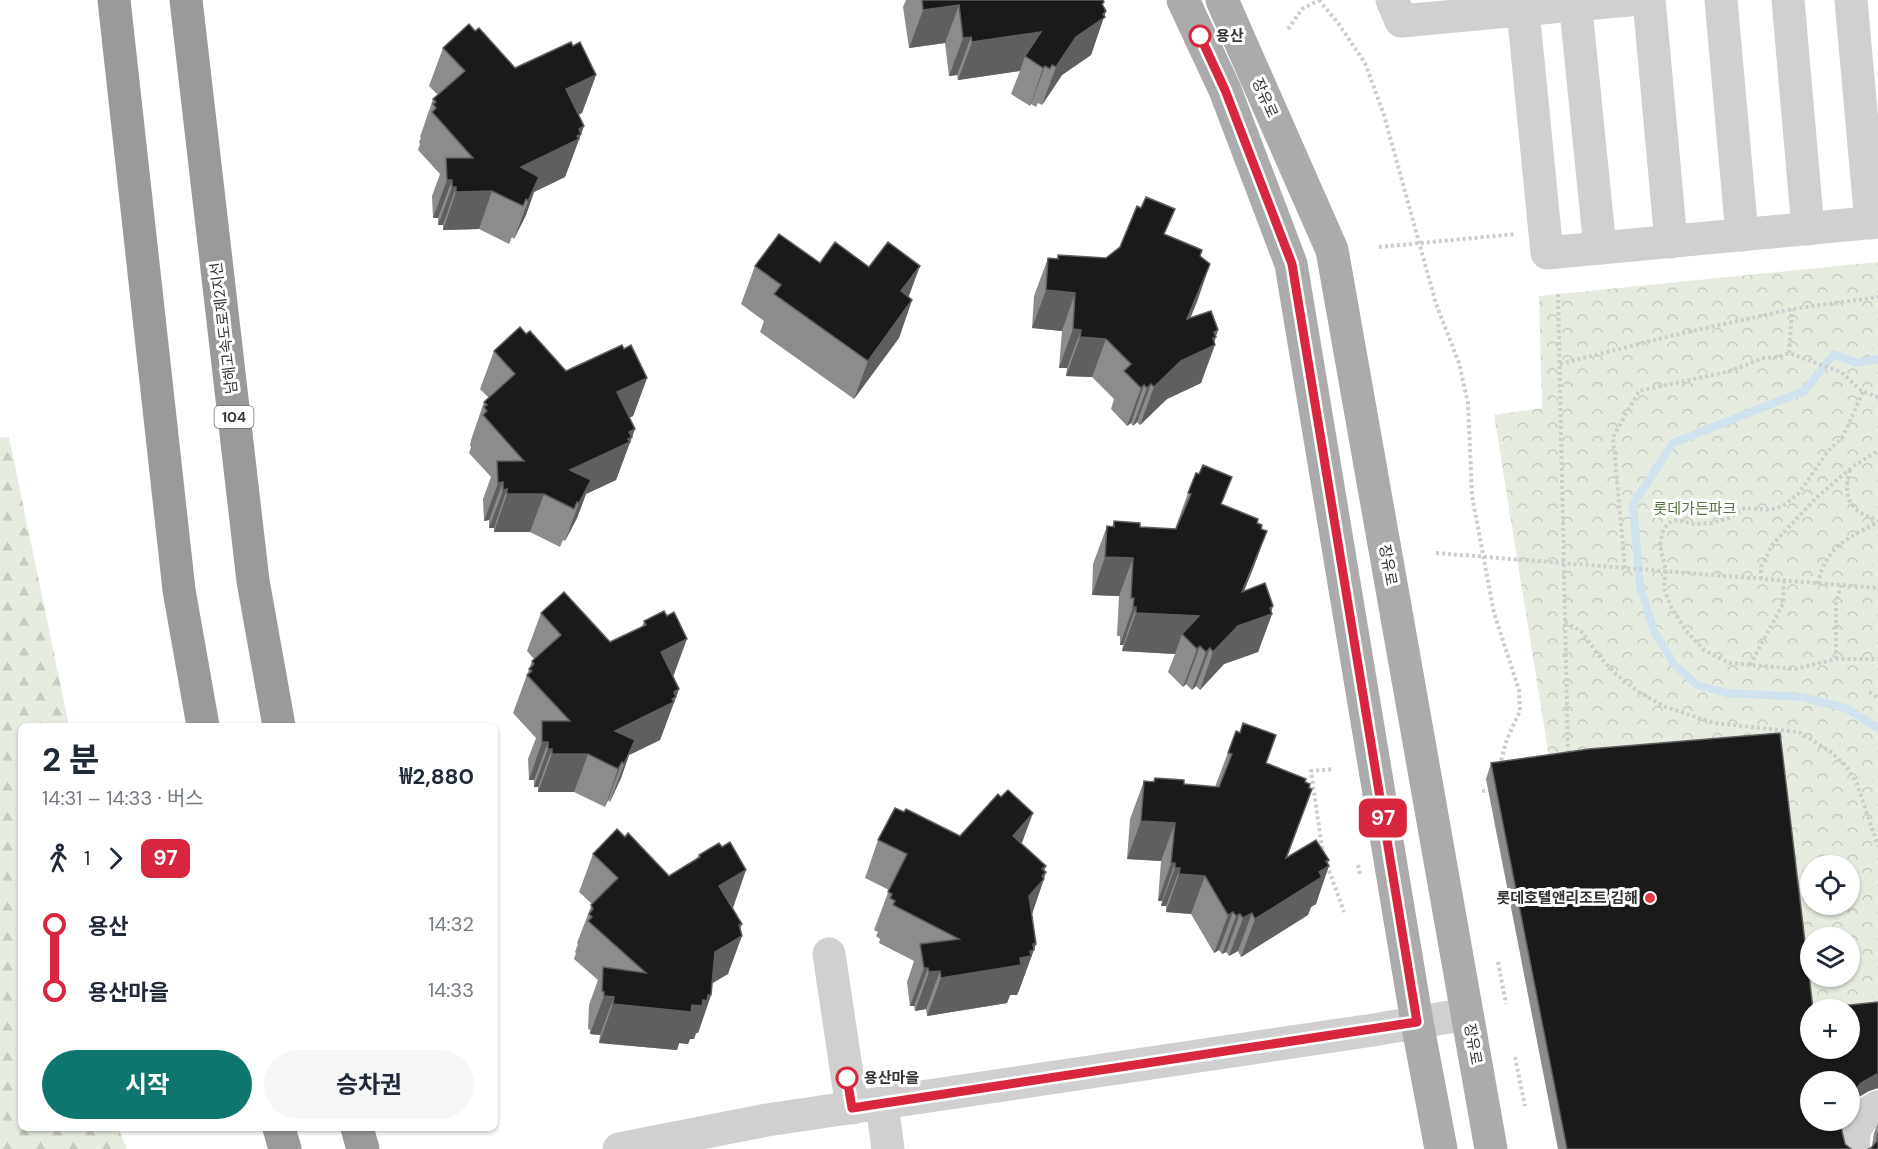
<!DOCTYPE html>
<html lang="ko">
<head>
<meta charset="utf-8">
<style>
	:root { --surface:#fff; --page:#f6f6f7; --text:#1f2937; --muted:#747a83; --accent:#0f766e }
	body { margin:0; font-family:"DM Sans","Noto Sans KR",sans-serif; background:var(--page); color:var(--text); height:100vh; display:flex; flex-direction:column; font-size:22px; white-space:nowrap }
	* { box-sizing:border-box; margin:0 }
	p { font-size:20px; color:var(--muted) }
	.icon { flex:none; width:33px; height:33px; fill:none; stroke:currentColor; stroke-width:2; stroke-linecap:round; stroke-linejoin:round }
	.map { position:relative; flex:1; overflow:hidden }
	.drawer { position:absolute; left:18px; top:723px; width:480px; height:408px; display:flex; flex-direction:column; background:var(--surface); border-radius:9px; box-shadow:0 2px 4px #0004 }
	.drawer>* { flex:none }
	.badge { padding:0 12px; border-radius:9px; font-size:21px; line-height:39px }
	.controls { position:absolute; left:1800px; top:855px; display:grid; gap:12px }
	.controls a { display:grid; place-items:center; width:60px; height:60px; border-radius:50%; background:var(--surface); box-shadow:0 2px 4px #0004; font-size:30px }
	.map>.badge { position:absolute; translate:-50% -50%; box-shadow:0 0 0 3px #fff }
	.legs { display:flex; align-items:center; gap:9px; height:66px; padding:0 24px; font-size:20px }
	.legs p { margin-inline-start:auto }
	.head { display:flex; align-items:center; justify-content:space-between; height:102px; padding:0 24px }
	h1 { font-size:33px; font-weight:700; line-height:45px }
	.button { display:flex; gap:12px; margin-top:auto; padding:12px 24px }
	.button a { flex:1; height:69px; border-radius:36px; background:var(--accent); color:#fff; font-size:24px; font-weight:700; line-height:69px; text-align:center }
	.button a+a { background:var(--page); color:var(--text) }
	ul { padding:0 24px; list-style:none }
	li { display:flex; align-items:center; gap:21px; height:66px; font-size:22px }
	li i { display:grid; place-items:center; width:9px; height:100%; margin:0 8px; background:currentColor }
	li i::after { content:''; width:15px; height:15px; margin:-8px; border:4px solid; border-radius:50%; background:var(--surface) }
	li p { margin-inline-start:auto }
	li:first-child i { background:linear-gradient(#0000 50%,currentColor 0) }
	li:last-child i { background:linear-gradient(currentColor 50%,#0000 0) }
	.map>svg:first-child { display:block }
	.forest { fill:url(#forest-firs) }
	.park { fill:url(#park-crowns); fill-rule:evenodd }
	.lines { fill:none; stroke-linecap:round; stroke-linejoin:round }
	.stream { stroke:#cfe2ee; stroke-width:8 }
	.path { stroke:#cdcdcd; stroke-width:4; stroke-dasharray:3 3; stroke-linecap:butt }
	.minor { stroke:#d0d0d0; stroke-width:33 }
	.major { stroke:#ababab; stroke-width:33 }
	.highway { stroke:#9a9a9a; stroke-width:33 }
	.wall { fill:#8c8c8c }
	.shaded-wall { fill:#5f5f5f }
	.building { fill:#1a1a1a; stroke:#5f5f5f; stroke-width:1.5; fill-rule:evenodd }
	.line-1-casing { stroke:#fff; stroke-width:14 }
	.line-1 { stroke:#d7263d; stroke-width:9 }
	.stop-1-dot { fill:#fff; stroke:#d7263d; stroke-width:3 }
	.poi-dot { fill:#e63946; stroke:#fff; stroke-width:2 }
	.labels { text-anchor:middle; dominant-baseline:central; stroke-width:6; stroke-linejoin:round; paint-order:stroke }
	.shield { fill:#fff; stroke:#707070; stroke-width:1.5 }
	.shield-label { font-size:14px; font-weight:bold; fill:#333 }
	.stop-label { font-size:15px; font-weight:bold; fill:#333; stroke:#fff; text-anchor:start }
	.street-label { font-size:15px; fill:#333; stroke:#fff }
	.park-label { font-size:15px; fill:#56703f; stroke:#fff }
	.poi-label { font-size:15px; font-weight:bold; fill:#333; stroke:#fff; text-anchor:end }
</style>
</head>
<body>
<div class="map">
<svg width="1878" height="1149" viewBox="0 0 1878 1149">
	<defs>
		<pattern id="forest-firs" width="22" height="20" patternUnits="userSpaceOnUse" patternTransform="scale(1.5)"><rect width="22" height="20" fill="#e6ecdf"/><path d="M5 1l3.5 6h-7zM16 11l3.5 6h-7z" fill="#c6cbc0"/></pattern>
		<pattern id="park-crowns" width="20" height="18" patternUnits="userSpaceOnUse" patternTransform="scale(1.5)"><rect width="20" height="18" fill="#e6ecdf"/><path d="M2 6a3 3 0 1 1 6 0M12 15a3 3 0 1 1 6 0" fill="none" stroke="#c6cbc0"/></pattern>
	</defs>
	<rect width="100%" height="100%" fill="#fff"/>
	<polygon class="forest" points="9,437 69,726 21,726 21,1128 118,1128 127,1149 0,1149 0,438"/>
	<path class="park" d="M 1878,262 L 1878,1018 L 1850,1010 L 1810,1010 L 1551,769 L 1494,415 L 1542,408 L 1539,296 ZM 1810,866 L 1850,866 L 1850,904 L 1810,904 ZM 1810,938 L 1850,938 L 1850,976 L 1810,976 Z"/>
	<g class="lines">
		<polyline class="stream" points="1878,359 1857,363 1834,354 1804,391 1673,443 1633,504 1640,586 1654,631 1674,664 1697,685 1727,693 1801,697 1846,708 1878,728"/>
		<g class="path">
			<polyline points="1319,0 1338,23 1365,63 1384,115 1436,304 1459,363 1468,403 1472,496 1494,613 1519,690 1520,711 1507,739 1500,764"/>
			<polyline points="1288,29 1302,9 1319,0"/>
			<polyline points="1379,247 1516,234"/>
			<polyline points="1558,294 1568,756"/>
			<polyline points="1789,353 1792,309"/>
			<polyline points="1560,364 1670,336 1792,309 1878,297"/>
			<polyline points="1863,392 1842,438 1828,451 1799,493 1783,506 1770,510 1745,508 1729,518 1712,523 1694,524 1677,520 1668,523 1662,533 1660,546 1666,571 1664,588 1671,607 1687,632 1704,650 1729,663 1795,669 1836,659 1878,659"/>
			<path d="M 1850,470 C 1842,498 1850,512 1878,520"/>
			<polyline points="1436,553 1878,588"/>
			<polyline points="1625,568 1613,437 1639,391 1730,371 1764,358 1779,357 1789,353 1841,372 1863,392 1878,397"/>
			<polyline points="1761,579 1761,567 1772,545 1817,497 1855,465 1878,451"/>
			<path d="M 1818,584 C 1825,547 1848,538 1878,522"/>
			<polyline points="1565,622 1581,631 1599,656 1617,675 1637,691 1663,706 1714,723 1799,732 1831,752 1847,767 1857,784 1878,846"/>
			<polyline points="1836,659 1836,603 1841,585"/>
			<polyline points="1750,665 1783,604 1784,581"/>
			<polyline points="1869,692 1878,698"/>
			<polyline points="1482,791 1491,790"/>
			<polyline points="1323,855 1311,771 1334,769"/>
			<polyline points="1327,865 1344,912"/>
			<polyline points="1358,865 1360,875"/>
			<polyline points="1498,962 1506,1004"/>
			<polyline points="1515,1057 1525,1106"/>
		</g>
		<g class="minor">
			<polyline points="1392,0 1401,21 1629,0"/>
			<polyline points="1522,0 1547,253 1878,222"/>
			<polyline points="1575,0 1600,248"/>
			<polyline points="1649,0 1671,242"/>
			<polyline points="1721,0 1742,235"/>
			<polyline points="1788,0 1808,229"/>
			<polyline points="1851,0 1871,223"/>
			<polyline points="829,954 852,1108"/>
			<polyline points="882,1104 888,1149"/>
			<polyline points="619,1149 767,1120 1373,1030 1467,1014"/>
			<path d="M 1854,1149 C 1851,1128 1860,1116 1878,1107"/>
		</g>
		<g class="major">
			<polyline points="1183,0 1225,90 1291,264 1417,1022 1441,1149"/>
			<polyline points="1222,0 1332,250 1491,1149"/>
		</g>
		<g class="highway">
			<polyline points="114,0 179,590 203,726"/>
			<polyline points="186,0 253,581 279,726"/>
			<polyline points="279,1128 285,1149"/>
			<polyline points="357,1128 363,1149"/>
		</g>
	</g>
	<g class="wall">
		<polygon points="906,0 1103,0 1103,6 1106,11 1091,55 1062,75 1042,105 1038,103 1036,107 1031,104 1030,106 1011,94 1020,71 958,80 957,75 949,76 945,43 909,48 903,7"/>
		<polygon points="475,31 515,68 573,46 596,75 582,113 578,115 584,126 565,177 534,192 526,215 514,239 512,237 509,244 479,229 443,230 443,225 438,225 438,218 433,218 432,196 440,174 418,150 420,144 419,142 421,138 420,137 433,99 438,95 429,86 443,48"/>
		<polygon points="1165,235 1200,256 1210,264 1190,318 1216,337 1201,383 1167,399 1140,425 1137,422 1133,426 1131,423 1127,426 1111,409 1114,399 1092,377 1066,376 1067,368 1059,368 1062,331 1032,328 1034,296 1048,258 1057,259 1058,255 1106,258"/>
		<polygon points="820,263 908,297 912,300 899,338 854,399 760,332 764,321 741,304 755,266"/>
		<polygon points="526,334 566,371 624,349 647,378 633,416 629,418 635,429 616,480 586,494 577,518 565,541 563,540 560,547 530,532 494,532 494,528 489,528 489,520 484,521 483,499 491,477 469,453 471,447 470,445 471,441 471,440 484,402 489,398 480,389 494,351"/>
		<polygon points="1188,493 1222,504 1257,523 1261,529 1267,531 1244,591 1273,606 1271,612 1272,614 1258,652 1224,664 1200,690 1196,686 1192,690 1186,684 1183,687 1168,672 1175,654 1122,651 1123,645 1120,645 1120,636 1117,636 1119,596 1092,595 1093,564 1107,526 1112,527 1114,521 1140,527 1175,529"/>
		<polygon points="541,613 610,642 642,627 644,621 679,689 660,740 629,755 621,778 610,802 608,800 605,807 574,792 538,792 538,787 534,787 534,780 529,780 528,759 536,738 513,713 532,661 534,659 527,651"/>
		<polygon points="1236,731 1240,733 1276,735 1266,763 1305,782 1309,788 1312,789 1287,858 1329,860 1316,904 1311,907 1308,915 1241,957 1238,951 1229,956 1226,952 1222,954 1219,950 1214,953 1191,914 1166,912 1166,906 1161,906 1162,901 1158,901 1161,861 1127,859 1130,819 1144,781 1153,782 1155,778 1184,784 1215,787"/>
		<polygon points="1491,763 1813,1009 1878,1002 1878,1088 1869,1091 1855,1099 1810,1082 1841,1127 1845,1144 1851,1149 1558,1149 1486,779"/>
		<polygon points="904,812 960,836 1022,844 1046,866 1044,871 1046,872 1032,914 1036,944 1017,995 1010,995 1007,1003 927,1016 926,1009 915,1011 914,1006 910,1006 907,982 914,961 879,943 880,939 876,936 878,932 874,930 889,890 865,878 878,840"/>
		<polygon points="593,854 669,876 697,859 699,855 733,908 740,929 728,974 712,983 711,995 698,1033 696,1033 694,1039 690,1039 688,1044 679,1043 677,1050 599,1043 600,1035 590,1034 590,1030 588,1029 589,1005 598,980 574,959 576,953 575,952 578,944 577,943 592,904 579,892"/>
		<polygon points="1878,1123 1878,1149 1871,1148 1872,1146 1874,1133"/>
	</g>
	<g class="shaded-wall">
		<polygon points="1104,2 1097,22 1103,14 1106,11 1091,55 1062,75 1042,105 1056,67 1076,37 1102,4"/>
		<polygon points="959,5 945,43 909,48 923,10"/>
		<polygon points="1041,32 1025,56 1020,71 958,80 972,42"/>
		<polygon points="971,37 957,75 949,76 963,38"/>
		<polygon points="1045,66 1031,104 1030,106 1043,68"/>
		<polygon points="596,75 582,113 552,127 566,89"/>
		<polygon points="584,126 565,177 534,192 526,215 514,239 528,201 521,167"/>
		<polygon points="447,180 452,180 438,218 433,218"/>
		<polygon points="452,187 456,187 443,225 438,225"/>
		<polygon points="492,191 479,229 443,230 456,192"/>
		<polygon points="1210,264 1197,302 1174,357 1187,319"/>
		<polygon points="920,266 906,304 901,291"/>
		<polygon points="1046,290 1075,293 1062,331 1032,328"/>
		<polygon points="912,300 899,338 854,399 868,361"/>
		<polygon points="1073,329 1081,330 1067,368 1059,368"/>
		<polygon points="1218,330 1213,346 1215,345 1201,383 1167,399 1140,425 1154,387 1181,361 1214,332"/>
		<polygon points="1080,337 1106,339 1092,377 1066,376"/>
		<polygon points="647,378 633,416 603,430 617,392"/>
		<polygon points="1151,384 1137,422 1133,426 1147,388"/>
		<polygon points="1144,385 1131,423 1127,426 1141,388"/>
		<polygon points="635,429 616,480 586,494 577,518 565,541 579,503 570,470"/>
		<polygon points="503,482 489,520 484,521 498,483"/>
		<polygon points="507,489 494,528 489,528 503,490"/>
		<polygon points="507,494 544,494 530,532 494,532"/>
		<polygon points="1267,531 1253,569 1228,630 1242,592"/>
		<polygon points="1105,557 1133,558 1119,596 1092,595"/>
		<polygon points="1273,606 1270,615 1272,614 1258,652 1224,664 1200,690 1213,652 1238,626"/>
		<polygon points="1133,607 1136,607 1123,645 1120,645"/>
		<polygon points="1136,613 1199,616 1182,634 1175,654 1122,651"/>
		<polygon points="687,639 673,677 661,652"/>
		<polygon points="1200,646 1186,684 1183,687 1197,649"/>
		<polygon points="1210,648 1196,686 1192,690 1206,652"/>
		<polygon points="679,689 660,740 629,755 621,778 610,802 624,764 615,731"/>
		<polygon points="542,742 548,742 534,780 529,780"/>
		<polygon points="548,749 552,749 538,787 534,787"/>
		<polygon points="552,754 588,754 574,792 538,792"/>
		<polygon points="622,762 608,800 605,807 618,769"/>
		<polygon points="1033,813 1019,851 1013,836"/>
		<polygon points="1141,821 1175,823 1161,861 1127,859"/>
		<polygon points="1329,860 1325,869 1329,866 1316,904 1311,907 1308,915 1241,957 1255,919 1319,872"/>
		<polygon points="1171,863 1175,863 1162,901 1158,901"/>
		<polygon points="1046,866 1039,885 1042,876 1046,872 1043,881 1044,879 1031,917 1029,896 1042,869"/>
		<polygon points="1175,868 1180,868 1166,906 1161,906"/>
		<polygon points="746,870 733,908 705,924 719,886"/>
		<polygon points="1179,874 1205,876 1191,914 1166,912"/>
		<polygon points="1233,912 1219,950 1214,953 1228,915"/>
		<polygon points="1252,913 1238,951 1229,956 1243,918"/>
		<polygon points="1240,914 1226,952 1222,954 1236,916"/>
		<polygon points="742,924 736,939 742,936 728,974 701,990 715,952 739,925"/>
		<polygon points="1033,944 1036,944 1020,988 1017,995 1010,995 1007,1003 927,1016 941,978 1020,958"/>
		<polygon points="924,968 928,968 914,1006 910,1006"/>
		<polygon points="940,971 926,1009 915,1011 929,972"/>
		<polygon points="708,995 711,995 698,1033 696,1033 694,1039 690,1039 688,1044 679,1043 677,1050 599,1043 613,1004 692,1005"/>
		<polygon points="604,996 614,997 600,1035 590,1034"/>
		<polygon points="1878,1074 1878,1088 1869,1091 1855,1099 1850,1105 1850,1096 1861,1083 1875,1075"/>
	</g>
	<g class="building">
		<polygon points="922,0 1103,0 1104,2 1102,4 1106,11 1103,14 1105,17 1076,37 1056,67 1052,65 1050,69 1045,66 1043,68 1025,56 1041,32 972,42 971,37 963,38 959,5 923,10"/>
		<polygon points="469,24 475,31 479,28 515,68 571,42 573,46 580,42 596,75 566,89 584,126 579,129 581,134 577,136 579,139 521,167 539,177 528,201 526,199 523,206 492,191 456,192 456,187 452,187 452,180 447,180 446,158 473,158 432,112 436,108 433,104 436,102 433,99 465,71 443,48"/>
		<polygon points="1146,197 1175,209 1164,234 1202,250 1200,256 1210,264 1187,319 1211,311 1218,330 1214,332 1216,337 1213,338 1215,345 1181,361 1154,387 1151,384 1147,388 1144,385 1141,388 1124,371 1131,364 1106,339 1080,337 1081,330 1073,329 1075,293 1046,290 1048,258 1058,259 1058,255 1106,258 1120,247 1137,206 1141,208"/>
		<polygon points="779,234 820,263 835,242 869,267 888,242 920,266 901,291 912,300 868,361 774,294 781,285 755,266"/>
		<polygon points="520,327 526,334 530,331 566,371 622,345 624,349 631,345 647,378 617,392 635,429 629,432 632,437 628,439 630,442 570,470 591,480 579,503 577,502 574,509 544,494 507,494 507,489 503,490 503,482 498,483 497,461 524,461 483,415 487,411 484,407 487,405 484,402 515,374 494,351"/>
		<polygon points="1203,465 1232,477 1221,504 1258,519 1257,523 1262,525 1261,529 1267,531 1242,592 1265,583 1273,606 1270,608 1272,614 1238,626 1213,652 1210,648 1206,652 1200,646 1197,649 1182,634 1199,616 1136,613 1136,607 1133,607 1134,598 1131,598 1133,558 1105,557 1107,526 1114,527 1114,521 1140,523 1140,527 1176,529 1191,494 1188,493 1196,473 1199,474"/>
		<polygon points="564,592 610,642 646,625 644,621 664,611 667,616 674,612 687,639 661,652 679,689 674,692 676,697 672,699 674,702 615,731 635,740 624,764 622,762 618,769 588,754 552,754 552,749 548,749 548,742 542,742 542,721 570,721 527,675 532,671 529,669 534,664 532,661 561,635 541,613"/>
		<polygon points="1243,723 1276,735 1266,763 1306,779 1305,782 1310,784 1309,788 1312,789 1286,858 1316,840 1329,860 1326,861 1329,866 1319,872 1322,877 1255,919 1252,913 1243,918 1240,914 1236,916 1233,912 1228,915 1205,876 1179,874 1180,868 1175,868 1175,863 1171,863 1175,823 1141,821 1144,781 1154,782 1155,778 1184,780 1184,784 1219,787 1232,754 1228,753 1236,731 1240,733"/>
		<path d="M 1780,733 L 1813,1009 L 1878,1002 L 1878,1074 L 1875,1075 L 1861,1083 L 1850,1096 L 1850,1082 L 1810,1082 L 1810,1120 L 1841,1120 L 1841,1127 L 1845,1144 L 1851,1149 L 1567,1149 L 1491,763 L 1589,749 ZM 1810,1010 L 1850,1010 L 1850,1048 L 1810,1048 Z"/>
		<polygon points="1008,790 1033,813 1013,836 1046,866 1042,869 1046,872 1042,876 1044,879 1029,896 1036,944 1033,944 1034,950 1030,951 1031,956 1020,958 1021,965 941,978 940,971 929,972 928,968 924,968 920,944 959,939 893,905 895,901 890,898 892,894 888,892 907,854 878,840 895,808 904,812 906,809 960,836 998,794 1001,797"/>
		<polygon points="617,829 625,837 628,833 669,876 700,857 699,855 719,843 722,847 730,842 746,870 719,886 742,924 739,925 742,936 715,952 711,995 708,995 707,1001 703,1000 702,1006 692,1005 691,1012 613,1004 614,997 604,996 604,992 602,991 603,967 646,973 588,921 592,917 589,914 593,909 591,905 618,878 593,854"/>
		<polygon points="1878,1132 1878,1149 1868,1149 1871,1148 1877,1141"/>
	</g>
	<g class="lines">
		<g class="line-1-casing">
			<polyline id="line-1" points="847,1078 852,1108 1417,1022 1292,264 1225,90 1200,36"/>
		</g>
		<use href="#line-1" class="line-1"/>
	</g>
	<g class="stop-1-dot">
		<circle cx="1200" cy="36" r="10"/>
		<circle cx="847" cy="1078" r="10"/>
	</g>
	<circle class="poi-dot" cx="1650" cy="898" r="6"/>
	<g class="labels">
		<rect class="shield" x="214.5" y="406" width="39" height="22" rx="4.5"/>
		<g class="shield-label">
			<text x="234" y="417">104</text>
		</g>
		<g class="stop-label">
			<text x="1216" y="36">용산</text>
			<text x="864" y="1078">용산마을</text>
		</g>
		<g class="street-label">
			<text transform="translate(1265 98) rotate(66)">장유로</text>
			<text transform="translate(224 328) rotate(-97)">남해고속도로제2지선</text>
			<text transform="translate(1388 565) rotate(80)">장유로</text>
			<text transform="translate(1473 1044) rotate(80)">장유로</text>
		</g>
		<g class="park-label">
			<text x="1695" y="509">롯데가든파크</text>
		</g>
		<g class="poi-label">
			<text x="1638" y="898">롯데호텔앤리조트 김해</text>
		</g>
	</g>
</svg>
<div class="controls">
<a><svg class="icon" aria-label="locate" viewBox="0 0 24 24"><circle cx="12" cy="12" r="6"/><path d="M12 2v4M12 18v4M2 12h4M18 12h4"/></svg></a>
<a><svg class="icon" aria-label="layers" viewBox="0 0 24 24"><path d="M12 4l9 5-9 5-9-5zM3 14l9 5 9-5"/></svg></a>
<a>+</a>
<a>−</a>
</div>
<b class="badge" style="left:1383px;top:818px;background:#d7263d;color:#fff">97</b>
<section class="drawer">
<div class="head"><div><h1>2 분</h1><p>14:31 – 14:33 · 버스</p></div><b>₩2,880</b></div>
<div class="legs"><svg class="icon" aria-label="walk" viewBox="0 0 24 24"><circle cx="13" cy="4" r="2"/><path d="M13 8l-2 6 4 7M11 14l-3 7M7 12l3-4h3l4 4"/></svg>1<svg class="icon" aria-label="forward" viewBox="0 0 24 24"><path d="M9 5l7 7-7 7"/></svg><b class="badge" style="background:#d7263d;color:#fff">97</b></div>
<ul>
<li><i style="color:#d7263d"></i><b>용산</b><p>14:32</p></li>
<li><i style="color:#d7263d"></i><b>용산마을</b><p>14:33</p></li>
</ul>
<div class="button"><a>시작</a><a>승차권</a></div>
</section>
</div>
</body>
</html>
